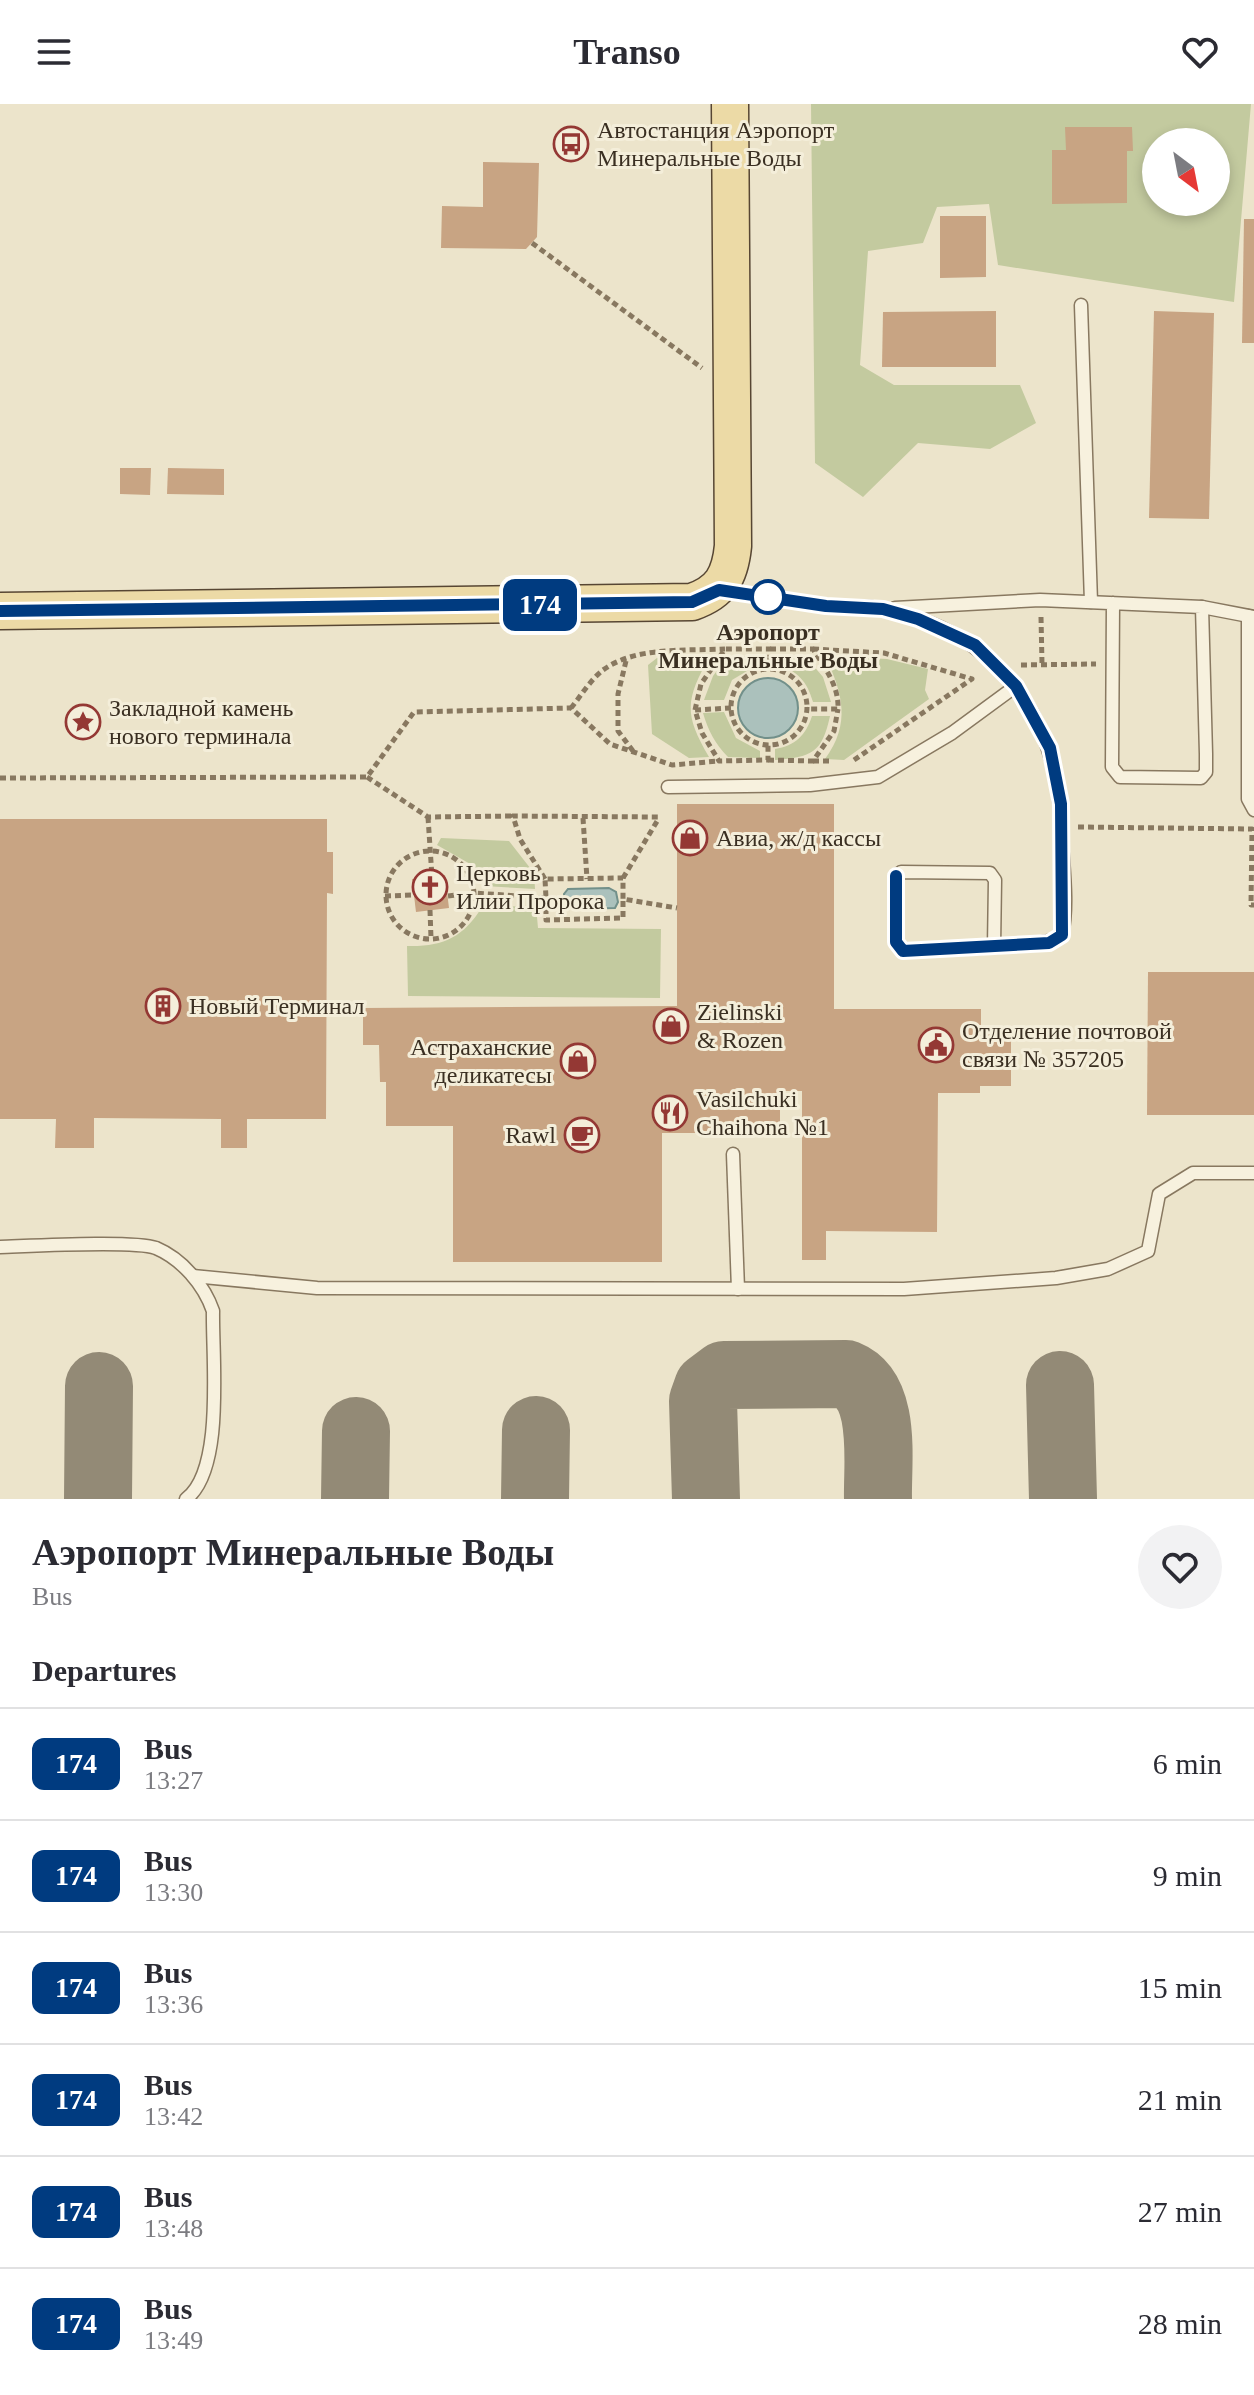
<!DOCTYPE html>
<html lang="en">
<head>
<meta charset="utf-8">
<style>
	:root { --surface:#fff; --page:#f2f2f3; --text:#2b2b33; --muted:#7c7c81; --line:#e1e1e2 }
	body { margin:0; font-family:"Times New Roman",serif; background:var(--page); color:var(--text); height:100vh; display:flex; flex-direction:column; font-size:30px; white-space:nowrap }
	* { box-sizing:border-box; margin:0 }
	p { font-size:26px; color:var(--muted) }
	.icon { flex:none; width:44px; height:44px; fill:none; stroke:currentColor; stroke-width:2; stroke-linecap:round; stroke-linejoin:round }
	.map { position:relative; height:1395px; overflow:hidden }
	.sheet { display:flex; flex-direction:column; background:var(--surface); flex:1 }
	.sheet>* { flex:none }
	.badge { padding:0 16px; border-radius:12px; font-size:28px; line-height:52px }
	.needle { width:52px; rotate:148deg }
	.controls { position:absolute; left:1142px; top:24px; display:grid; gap:16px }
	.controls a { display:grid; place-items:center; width:88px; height:88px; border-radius:50%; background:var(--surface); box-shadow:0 4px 12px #0003; font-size:40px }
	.map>.badge { position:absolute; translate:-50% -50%; box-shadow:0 0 0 4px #fff }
	h2 { padding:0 32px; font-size:30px; line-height:72px }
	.round { display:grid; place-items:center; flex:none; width:84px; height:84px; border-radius:42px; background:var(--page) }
	.overview { display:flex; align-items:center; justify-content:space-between; height:136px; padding:0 32px }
	h1 { font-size:38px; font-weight:700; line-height:60px }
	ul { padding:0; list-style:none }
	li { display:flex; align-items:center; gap:24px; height:112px; padding:0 32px; border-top:2px solid var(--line) }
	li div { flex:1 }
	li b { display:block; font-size:30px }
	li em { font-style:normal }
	li .badge { min-width:88px; font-weight:700; text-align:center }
	header { display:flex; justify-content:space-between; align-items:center; height:104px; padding:0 32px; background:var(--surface); font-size:36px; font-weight:700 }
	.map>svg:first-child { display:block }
	.green { fill:#c3ca9f; fill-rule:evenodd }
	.water { fill:#abc1bc; stroke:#72908a; stroke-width:2 }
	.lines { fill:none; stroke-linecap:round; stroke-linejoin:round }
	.taxiway { stroke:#938a76; stroke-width:68 }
	.building { fill:#c8a483 }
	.service-casing { stroke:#887860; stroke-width:15 }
	.primary-casing { stroke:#574633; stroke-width:39 }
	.path { stroke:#887860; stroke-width:5; stroke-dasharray:6 4; stroke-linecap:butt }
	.service { stroke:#f7f1de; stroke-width:12 }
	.primary { stroke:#ecdaa6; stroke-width:36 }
	.line-casing { stroke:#fff; stroke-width:18 }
	.line { stroke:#003b80; stroke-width:12 }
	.stop-dot { fill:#fff; stroke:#003b80; stroke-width:4 }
	.labels { text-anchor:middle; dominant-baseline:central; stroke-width:6; stroke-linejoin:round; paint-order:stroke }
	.poi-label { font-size:24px; fill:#3a2f22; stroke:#f4eeda; text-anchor:start }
	.stop-label { font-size:24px; font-weight:bold; fill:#3a2f22; stroke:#f4eeda }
</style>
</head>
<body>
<header><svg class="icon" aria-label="menu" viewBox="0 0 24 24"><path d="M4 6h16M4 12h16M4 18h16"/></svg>Transo<svg class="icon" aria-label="heart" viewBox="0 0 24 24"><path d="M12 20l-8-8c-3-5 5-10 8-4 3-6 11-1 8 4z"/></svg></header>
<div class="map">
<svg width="1254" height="1395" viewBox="0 0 1254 1395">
	<rect width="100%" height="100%" fill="#ece4cb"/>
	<g class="green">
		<path d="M 811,0 L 1251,0 L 1234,198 L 998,161 L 989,100 L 937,103 L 923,139 L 868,147 L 860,261 L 894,281 L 1020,281 L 1036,319 L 990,345 L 918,339 L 863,393 L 815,359 ZM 1156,38 L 1216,38 L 1216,98 L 1156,98 Z"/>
		<path d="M 710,552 C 685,596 684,610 709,653 L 689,654 L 652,630 L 648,561 L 657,554 Z"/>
		<polygon points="728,552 763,552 762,558 732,576 724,596 704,596 713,572"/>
		<path d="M 825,552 L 887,555 L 928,565 L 925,586 L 929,595 L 844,656 L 825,655 C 851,620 843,589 825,552 Z"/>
		<path d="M 776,553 L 806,553 L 823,573 L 831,598 L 813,598 C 807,577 798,568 778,560 Z"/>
		<path d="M 724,608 L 736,634 L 760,647 L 760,654 L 728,653 C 715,640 708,626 703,609 Z"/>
		<path d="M 812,612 L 830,612 C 822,649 812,653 775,656 L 775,645 C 795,642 806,631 812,612 Z"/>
		<polygon points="441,734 509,737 534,769 535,785 484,782 472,761 437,741"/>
		<path d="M 536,802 L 538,824 L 661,825 L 660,894 L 408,892 L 407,842 C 442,843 463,834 482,803 Z"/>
	</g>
	<g class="water">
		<circle cx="768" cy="604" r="30"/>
		<polygon points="609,784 616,788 618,798 615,804 572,805 565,799 564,790 568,785"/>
	</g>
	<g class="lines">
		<g class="taxiway">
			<polyline points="1060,1281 1063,1395"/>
			<polyline points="98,1395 99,1282"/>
			<polyline points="355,1395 356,1327"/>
			<polyline points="535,1395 536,1326"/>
			<path d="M 706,1395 L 703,1297 L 708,1283 L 724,1271 L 846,1270 C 888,1287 877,1358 878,1395"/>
		</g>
	</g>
	<g class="building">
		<polygon points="1065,23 1132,23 1133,47 1127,47 1127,99 1052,100 1052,46 1066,46"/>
		<polygon points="483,58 539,59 537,133 526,145 441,144 442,102 483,103"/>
		<polygon points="940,112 986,112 986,173 940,174"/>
		<polygon points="1244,115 1254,115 1254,239 1242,239"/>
		<polygon points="996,207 996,263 882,263 883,208"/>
		<polygon points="1154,207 1214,209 1209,415 1149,414"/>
		<polygon points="120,364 151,364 150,391 120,390"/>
		<polygon points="168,364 224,365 224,391 167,390"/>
		<polygon points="677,700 834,700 834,905 981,905 981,925 1011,925 1011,982 980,982 980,989 938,989 937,1128 826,1127 826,1156 802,1156 802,987 780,987 780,1029 662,1029 662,1158 453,1158 453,1022 386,1022 386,978 380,978 379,941 363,941 363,904 677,902"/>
		<polygon points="0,715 327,715 327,748 333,748 333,790 327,789 326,1015 247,1015 247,1044 221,1044 221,1015 94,1014 94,1044 55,1044 56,1015 0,1015"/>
		<polygon points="445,771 449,804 416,808 412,775"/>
		<polygon points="1148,868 1254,868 1254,1011 1147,1011"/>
	</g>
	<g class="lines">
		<g class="service-casing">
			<g id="service">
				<polyline points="1081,201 1091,498"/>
				<path d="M 722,486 C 756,491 790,498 824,502 C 844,504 866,501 885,505 C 995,528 1058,611 1061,722 C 1062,756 1069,798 1062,831 C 1050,845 928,845 903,847 L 896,838 L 895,775 L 901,768 L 990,769 L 995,776 L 994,843"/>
				<polyline points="1202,503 1254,513"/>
				<polyline points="895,504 1040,496 1202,503 1206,650 1206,668 1201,674 1120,673 1112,663 1113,499"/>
				<polyline points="1248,512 1248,695 1254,706"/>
				<polyline points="668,683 810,681 878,673 952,629 1016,582"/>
				<polyline points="733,1050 738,1185"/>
				<path d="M 0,1143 C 30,1142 134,1136 156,1144 C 182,1155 204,1181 213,1207 C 212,1253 225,1366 186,1395"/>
				<polyline points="193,1172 317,1184 904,1185 1056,1174 1108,1165 1148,1147 1159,1090 1193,1069 1254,1069"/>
			</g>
		</g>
		<g class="primary-casing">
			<path id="primary" d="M 0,507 L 692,498 C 721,488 730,472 733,442 L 730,0"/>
		</g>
		<g class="path">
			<polyline points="532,139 702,264"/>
			<polyline points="1041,513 1042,560"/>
			<path d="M 770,545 L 813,545 C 825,564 839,582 838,605 L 807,605"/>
			<polyline points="813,545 884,549 972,575 854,656"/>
			<polyline points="626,557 618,590 618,627 633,647"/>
			<polyline points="1021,561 1096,560"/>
			<circle cx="769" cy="603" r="38"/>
			<path d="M 571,604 C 580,593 591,575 603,566 C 636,542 686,547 725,545"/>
			<polyline points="731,604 695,606 702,629 719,657 768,656 768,641"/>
			<polyline points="695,606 701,580 725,545 770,545 769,565"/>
			<polyline points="768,656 813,657 834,627 838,605"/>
			<polyline points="813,657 832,657"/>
			<polyline points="367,673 428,713 513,712"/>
			<polyline points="0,674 367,673 414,608 571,604 610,640 672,661 719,657"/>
			<polyline points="428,713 432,773"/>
			<polyline points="583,714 587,775"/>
			<polyline points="1078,723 1252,725 1251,801 1254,801"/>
			<circle cx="430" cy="791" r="44"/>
			<polyline points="623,774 659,714"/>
			<polyline points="545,775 520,735 513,712 660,713"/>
			<polyline points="385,792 413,791"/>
			<polyline points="448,792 475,789 546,794 545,775 623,774 623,795 677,804"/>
			<polyline points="546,794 546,816 623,814 623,795"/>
			<polyline points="430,806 431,834"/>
		</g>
		<use href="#service" class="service"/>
		<use href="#primary" class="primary"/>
	</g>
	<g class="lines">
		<g class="line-casing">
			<polyline id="line" points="0,507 692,498 719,486 826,502 883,505 918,515 975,541 1016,582 1050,644 1061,700 1062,831 1049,839 903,847 896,838 896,772"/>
		</g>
		<use href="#line" class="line"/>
	</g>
	<defs>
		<g id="bus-ring" transform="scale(1.8)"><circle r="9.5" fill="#f4eeda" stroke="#943834" stroke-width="1.5"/><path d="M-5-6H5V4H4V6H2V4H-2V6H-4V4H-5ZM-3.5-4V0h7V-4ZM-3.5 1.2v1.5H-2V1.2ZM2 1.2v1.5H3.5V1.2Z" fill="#943834"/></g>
		<g id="sight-ring" transform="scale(1.8)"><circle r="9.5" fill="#f4eeda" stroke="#943834" stroke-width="1.5"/><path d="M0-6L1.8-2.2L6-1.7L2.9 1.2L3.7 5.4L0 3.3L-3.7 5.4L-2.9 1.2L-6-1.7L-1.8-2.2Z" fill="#943834"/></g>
		<g id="shop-ring" transform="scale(1.8)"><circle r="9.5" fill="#f4eeda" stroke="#943834" stroke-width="1.5"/><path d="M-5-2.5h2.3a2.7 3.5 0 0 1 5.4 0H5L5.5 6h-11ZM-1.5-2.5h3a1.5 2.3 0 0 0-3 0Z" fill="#943834"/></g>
		<g id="church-ring" transform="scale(1.8)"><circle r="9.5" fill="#f4eeda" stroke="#943834" stroke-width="1.5"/><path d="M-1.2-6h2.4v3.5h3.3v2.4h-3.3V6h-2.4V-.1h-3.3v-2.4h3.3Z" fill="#943834"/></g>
		<g id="building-ring" transform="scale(1.8)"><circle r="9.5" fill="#f4eeda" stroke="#943834" stroke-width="1.5"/><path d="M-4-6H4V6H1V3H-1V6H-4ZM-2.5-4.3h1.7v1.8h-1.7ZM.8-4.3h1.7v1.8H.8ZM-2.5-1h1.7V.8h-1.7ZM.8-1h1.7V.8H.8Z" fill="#943834"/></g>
		<g id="civic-ring" transform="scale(1.8)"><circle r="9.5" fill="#f4eeda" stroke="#943834" stroke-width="1.5"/><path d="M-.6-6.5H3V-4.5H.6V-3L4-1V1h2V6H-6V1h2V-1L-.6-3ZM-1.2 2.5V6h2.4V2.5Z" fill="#943834"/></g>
		<g id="restaurant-ring" transform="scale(1.8)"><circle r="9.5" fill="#f4eeda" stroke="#943834" stroke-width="1.5"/><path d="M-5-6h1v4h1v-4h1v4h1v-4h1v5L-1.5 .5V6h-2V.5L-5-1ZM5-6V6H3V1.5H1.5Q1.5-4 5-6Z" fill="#943834"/></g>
		<g id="cafe-ring" transform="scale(1.8)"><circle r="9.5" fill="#f4eeda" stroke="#943834" stroke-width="1.5"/><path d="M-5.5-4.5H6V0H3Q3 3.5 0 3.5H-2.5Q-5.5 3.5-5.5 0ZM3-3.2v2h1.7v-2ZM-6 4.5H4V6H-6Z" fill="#943834"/></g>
	</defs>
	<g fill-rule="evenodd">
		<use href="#bus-ring" x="571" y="40"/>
		<use href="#sight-ring" x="83" y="618"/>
		<use href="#shop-ring" x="690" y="734"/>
		<use href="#church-ring" x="430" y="783"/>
		<use href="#building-ring" x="163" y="902"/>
		<use href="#shop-ring" x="671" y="922"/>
		<use href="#civic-ring" x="936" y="941"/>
		<use href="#shop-ring" x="578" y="957"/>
		<use href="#restaurant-ring" x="670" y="1009"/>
		<use href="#cafe-ring" x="582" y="1031"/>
	</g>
	<circle class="stop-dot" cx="768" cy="493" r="16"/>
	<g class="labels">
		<g class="poi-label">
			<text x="597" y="26">Автостанция Аэропорт<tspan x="597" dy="28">Минеральные Воды</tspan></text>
			<text x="109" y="604">Закладной камень<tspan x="109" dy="28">нового терминала</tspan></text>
			<text x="716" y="734">Авиа, ж/д кассы</text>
			<text x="456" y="769">Церковь<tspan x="456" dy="28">Илии Пророка</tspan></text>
			<text x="189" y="902">Новый Терминал</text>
			<text x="697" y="908">Zielinski<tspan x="697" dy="28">&amp; Rozen</tspan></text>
			<text x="962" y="927">Отделение почтовой<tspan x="962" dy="28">связи № 357205</tspan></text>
			<text x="552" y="943" text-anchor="end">Астраханские<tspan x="552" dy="28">деликатесы</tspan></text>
			<text x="696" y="995">Vasilchuki<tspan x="696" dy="28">Chaihona №1</tspan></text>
			<text x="556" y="1031" text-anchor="end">Rawl</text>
		</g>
		<g class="stop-label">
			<text x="768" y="528">Аэропорт<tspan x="768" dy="28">Минеральные Воды</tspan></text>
		</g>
	</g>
</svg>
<div class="controls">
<a><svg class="needle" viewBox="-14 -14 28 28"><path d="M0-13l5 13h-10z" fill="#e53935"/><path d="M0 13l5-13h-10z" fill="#7c7c81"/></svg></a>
</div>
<b class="badge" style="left:540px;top:501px;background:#003b80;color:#fff">174</b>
</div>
<section class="sheet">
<div class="overview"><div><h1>Аэропорт Минеральные Воды</h1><p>Bus</p></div><a class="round"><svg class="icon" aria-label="heart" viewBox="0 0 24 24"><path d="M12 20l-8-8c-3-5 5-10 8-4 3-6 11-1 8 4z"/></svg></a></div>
<h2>Departures</h2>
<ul>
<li><span class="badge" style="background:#003b80;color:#fff">174</span><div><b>Bus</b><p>13:27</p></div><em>6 min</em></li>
<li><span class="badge" style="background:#003b80;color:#fff">174</span><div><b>Bus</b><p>13:30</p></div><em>9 min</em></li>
<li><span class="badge" style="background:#003b80;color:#fff">174</span><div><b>Bus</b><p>13:36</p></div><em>15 min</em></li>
<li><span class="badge" style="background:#003b80;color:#fff">174</span><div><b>Bus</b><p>13:42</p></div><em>21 min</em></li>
<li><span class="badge" style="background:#003b80;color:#fff">174</span><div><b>Bus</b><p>13:48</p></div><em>27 min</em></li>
<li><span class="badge" style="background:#003b80;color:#fff">174</span><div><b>Bus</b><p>13:49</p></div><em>28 min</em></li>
</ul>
</section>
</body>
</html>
